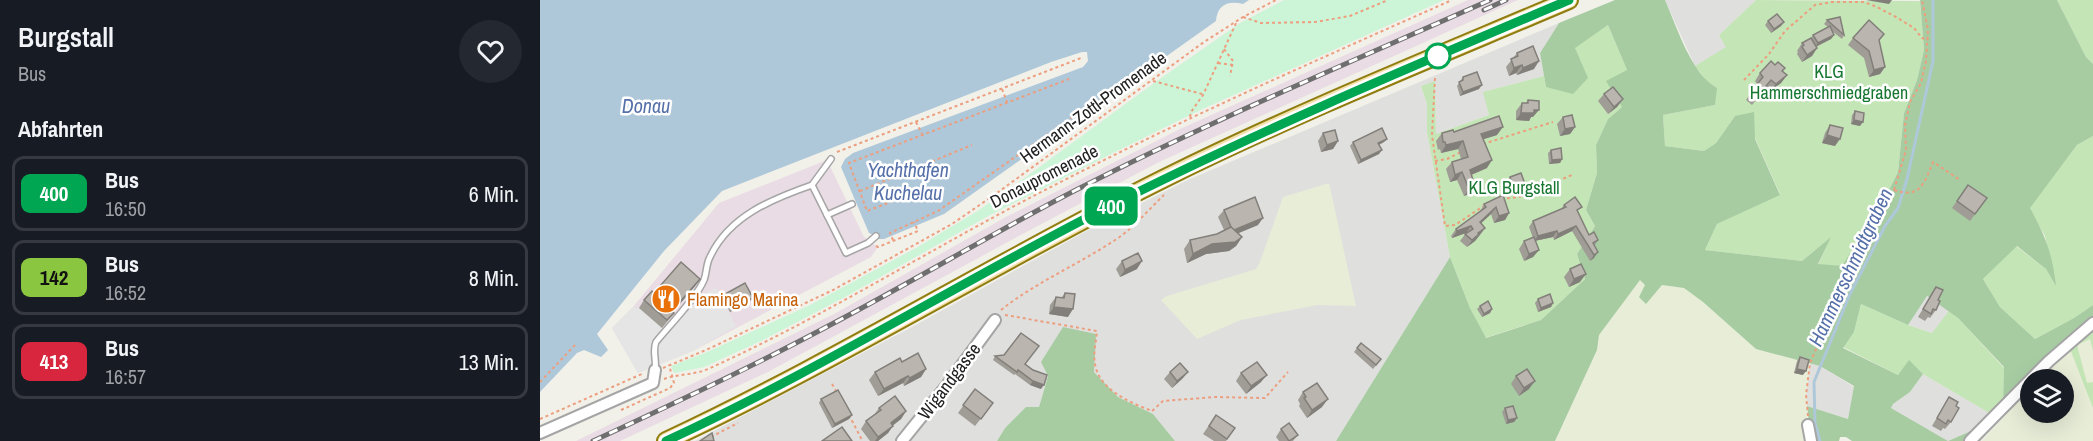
<!DOCTYPE html>
<html lang="de">
<head>
<meta charset="utf-8">
<style>
	:root { --surface:#171b24; --page:#242831; --text:#f1f3f6; --muted:#9ea1a6; --line:#363941 }
	body { margin:0; font-family:"Archivo Narrow",sans-serif; background:var(--page); color:var(--text); height:100vh; display:flex; flex-direction:column; font-size:22px; white-space:nowrap }
	* { box-sizing:border-box; margin:0 }
	p { font-size:20px; color:var(--muted) }
	.icon { flex:none; width:33px; height:33px; fill:none; stroke:currentColor; stroke-width:2; stroke-linecap:round; stroke-linejoin:round }
	.map { position:relative; flex:1; overflow:hidden }
	.panel { display:flex; flex-direction:column; background:var(--surface); width:540px }
	.panel>* { flex:none }
	.badge { padding:0 12px; border-radius:9px; font-size:21px; line-height:39px }
	.controls { position:absolute; left:1480px; top:369px; display:grid; gap:12px }
	.controls a { display:grid; place-items:center; width:54px; height:54px; border-radius:50%; background:var(--surface); box-shadow:0 6px 24px #0002; font-size:30px }
	.map>.badge { position:absolute; translate:-50% -50%; box-shadow:0 0 0 3px #fff }
	h2 { padding:0 18px; font-size:22px; line-height:54px }
	.round { display:grid; place-items:center; flex:none; width:63px; height:63px; border-radius:32px; background:var(--page) }
	.headline { display:flex; align-items:center; justify-content:space-between; height:102px; padding:0 18px }
	h1 { font-size:28px; font-weight:600; line-height:45px }
	ul { padding:0; list-style:none }
	li { display:flex; align-items:center; gap:18px; height:75px; margin:0 12px 9px; padding:0 6px; border:3px solid var(--line); border-radius:12px }
	li div { flex:1 }
	li b { display:block; font-size:22px }
	li em { font-style:normal }
	li .badge { min-width:66px; font-weight:700; text-align:center }
	main { display:flex; flex:1; min-height:0 }
	.map>svg:first-child { display:block }
	.residential { fill:#dfdfde }
	.industrial { fill:#e9dce4 }
	.farmland { fill:#e7edd7 }
	.grass { fill:#c4e5b5 }
	.forest { fill:#a7cca2; fill-rule:evenodd }
	.park { fill:#ccf5d7 }
	.parking { fill:#e5e5e5 }
	.water { fill:#aec8d9 }
	.lines { fill:none; stroke-linecap:round; stroke-linejoin:round }
	.stream { stroke:#aec8d9; stroke-width:3 }
	.lane-casing { stroke:#a5a5a5; stroke-width:8 }
	.street-casing { stroke:#a5a5a5; stroke-width:14 }
	.primary-casing { stroke:#8f7d0f; stroke-width:20 }
	.path { stroke:#ed9e7e; stroke-width:2; stroke-dasharray:3 3; stroke-linecap:butt }
	.lane { stroke:#fff; stroke-width:5 }
	.street { stroke:#fff; stroke-width:10 }
	.primary { stroke:#f3e1ab; stroke-width:16 }
	.rail-casing { stroke:#6f6f6f; stroke-width:5 }
	.rail { stroke:#fff; stroke-width:3; stroke-dasharray:9; stroke-linecap:butt }
	.wall { fill:#a09d96 }
	.shaded-wall { fill:#827f7a }
	.building { fill:#bab6af; stroke:#827f7a; stroke-width:1.5 }
	.line-casing { stroke:#fff; stroke-width:14 }
	.line { stroke:#00a651; stroke-width:9 }
	.stop-dot { fill:#fff; stroke:#00a651; stroke-width:3 }
	.labels { text-anchor:middle; dominant-baseline:central; stroke-width:5; stroke-linejoin:round; paint-order:stroke }
	.park-label { font-size:18px; fill:#177731; stroke:#fff }
	.street-label { font-size:18px; fill:#212121; stroke:#fff }
	.food-label { font-size:18px; fill:#c56008; stroke:#fff; text-anchor:start }
	.water-label { font-size:20px; font-style:italic; fill:#5670a9; stroke:#fff }
</style>
</head>
<body>
<main>
<section class="panel">
<div class="headline"><div><h1>Burgstall</h1><p>Bus</p></div><a class="round"><svg class="icon" aria-label="heart" viewBox="0 0 24 24"><path d="M12 20l-8-8c-3-5 5-10 8-4 3-6 11-1 8 4z"/></svg></a></div>
<h2>Abfahrten</h2>
<ul>
<li><span class="badge" style="background:#00a651;color:#fff">400</span><div><b>Bus</b><p>16:50</p></div><em>6 Min.</em></li>
<li><span class="badge" style="background:#8bc640;color:#111">142</span><div><b>Bus</b><p>16:52</p></div><em>8 Min.</em></li>
<li><span class="badge" style="background:#d7263d;color:#fff">413</span><div><b>Bus</b><p>16:57</p></div><em>13 Min.</em></li>
</ul>
</section>
<div class="map">
<svg width="1553" height="441" viewBox="0 0 1553 441">
	<rect width="100%" height="100%" fill="#f1f0e9"/>
	<g class="residential">
		<polygon points="1125,0 1216,0 1179,35 1187,47 1155,66"/>
		<polygon points="1019,23 1000,53 1004,76 944,92 949,115 896,134 895,82 881,86 887,104 887,132 910,257 796,441 635,441 613,414 578,397 554,372 508,375 499,407 465,428 457,441 155,441 372,327 552,228 650,179"/>
		<polygon points="1386,296 1409,311 1393,333 1368,325"/>
		<polygon points="1270,363 1280,366 1314,387 1308,419 1267,406 1266,395"/>
		<polygon points="1383,374 1451,414 1440,427 1408,441 1351,408 1353,404 1370,392"/>
	</g>
	<g class="industrial">
		<polygon points="928,0 978,0 619,162 490,230 228,372 80,441 36,441 296,313 466,217 640,129"/>
		<polygon points="287,160 324,237 338,247 331,257 153,351 98,373 72,328 93,307 179,203"/>
	</g>
	<g class="farmland">
		<polygon points="789,183 816,306 777,305 701,320 657,339 621,300 627,296 716,269 720,262 743,197"/>
		<polygon points="1100,279 1105,285 1106,303 1122,285 1144,288 1163,302 1216,349 1270,363 1266,395 1269,441 1015,441 1057,350 1059,335"/>
		<polygon points="1550,339 1553,351 1553,382 1547,384 1536,345"/>
		<polygon points="1530,349 1553,408 1553,441 1442,441 1491,388 1491,412 1524,412 1524,380 1499,379"/>
	</g>
	<g class="grass">
		<polygon points="1216,0 1380,1 1384,50 1377,80 1364,113 1358,172 1345,198 1302,267 1278,265 1290,238 1262,261 1165,250 1177,224 1240,194 1215,138 1195,116 1176,143 1164,151 1125,146 1123,115 1175,105 1169,84 1155,66 1186,47 1179,35"/>
		<polygon points="1517,0 1553,0 1553,64 1546,57"/>
		<polygon points="1068,25 1087,70 1082,107 1068,119 1056,145 1057,173 1046,210 1055,226 1037,254 1045,279 1001,320 945,338 930,308 910,257 887,132 887,104 881,86 895,81 896,134 949,115 943,92 1004,76 1006,87 1034,48"/>
		<polygon points="1553,136 1553,305 1534,318 1495,339 1460,307 1443,279 1476,246 1506,269 1515,284 1505,236 1489,208 1537,145"/>
		<polygon points="1321,304 1368,325 1392,333 1409,311 1418,318 1464,368 1463,403 1451,414 1383,374 1369,361 1358,375 1303,347 1314,332"/>
		<polygon points="1553,328 1553,351 1550,339 1537,345 1547,383 1553,382 1553,408 1530,349"/>
	</g>
	<g class="forest">
		<path d="M 1075,0 L 1125,0 C 1137,27 1151,74 1177,88 L 1175,105 L 1123,115 L 1125,146 L 1164,151 L 1176,143 L 1195,116 L 1214,112 L 1215,139 L 1240,195 L 1177,224 L 1165,250 L 1262,261 L 1291,237 L 1278,264 L 1302,266 L 1345,198 L 1358,172 L 1364,113 L 1377,80 L 1384,50 L 1380,0 L 1517,0 L 1546,57 L 1553,64 L 1553,136 L 1537,145 L 1490,208 C 1506,237 1512,253 1516,286 L 1506,269 L 1477,246 L 1443,279 L 1460,307 L 1495,339 L 1534,318 L 1553,305 L 1553,316 L 1530,335 L 1507,371 L 1499,379 L 1491,380 L 1491,388 L 1440,441 L 1312,441 L 1306,437 L 1300,437 L 1299,441 L 1271,441 L 1267,406 L 1308,419 L 1314,386 L 1280,366 L 1216,349 L 1163,302 L 1144,288 L 1122,285 L 1106,304 L 1099,297 L 1105,285 L 1100,280 L 1059,335 L 1057,350 L 1015,441 L 796,441 L 910,257 L 930,308 L 946,338 L 1001,320 L 1045,279 L 1037,254 L 1055,226 L 1046,210 L 1057,173 L 1056,145 L 1068,119 L 1082,107 L 1066,81 L 1087,70 L 1068,25 L 1035,48 L 1048,78 L 1033,94 L 1006,87 L 1000,53 L 1019,23 ZM 1387,296 L 1418,318 L 1464,367 L 1463,403 L 1440,427 L 1408,441 L 1351,408 L 1353,404 L 1370,392 L 1383,374 L 1369,360 L 1358,375 L 1303,348 L 1314,332 L 1321,304 L 1368,325 Z"/>
		<polygon points="523,327 556,334 554,372 578,397 613,414 635,441 457,441 465,428 486,407 499,407 508,376 501,362"/>
	</g>
	<polygon class="park" points="744,0 904,0 654,113 563,158 450,215 305,297 221,341 164,367 134,373 131,366 165,353 270,305 376,248 436,212 475,185 614,83 700,23"/>
	<polygon class="parking" points="176,288 196,326 153,351 98,373 72,328 93,307 99,308 129,333 163,294"/>
	<path class="water" d="M 0,0 L 709,0 L 703,4 C 688,0 677,5 676,21 L 404,214 L 344,239 L 337,239 L 336,236 L 329,233 L 301,167 L 305,159 L 313,153 L 543,67 L 548,61 L 547,52 L 542,52 L 511,62 L 182,191 L 124,251 L 57,334 L 68,350 L 61,357 L 44,350 L 37,353 L 0,392 Z"/>
	<g class="lines">
		<polyline class="stream" points="1280,441 1275,423 1274,382 1310,294 1345,226 1358,208 1367,179 1393,61 1393,0"/>
		<g class="lane-casing">
			<g id="lane">
				<polyline points="272,185 291,159"/>
				<polyline points="287,215 312,204"/>
				<path d="M 115,370 C 117,360 112,351 116,342 C 129,326 157,297 164,280 C 167,272 166,264 170,257 C 189,216 232,199 272,185 L 306,253 L 328,243 L 336,236"/>
			</g>
		</g>
		<g class="street-casing">
			<g id="street">
				<polyline points="1268,425 1271,441"/>
				<polyline points="0,433 113,383 115,370"/>
				<polyline points="362,441 408,384 455,320"/>
				<polyline points="1430,441 1509,361 1553,323"/>
			</g>
		</g>
		<g class="primary-casing">
			<path id="primary" d="M 126,441 C 297,361 458,261 627,177 C 758,112 895,57 1029,0"/>
		</g>
		<g class="path">
			<polyline points="703,17 721,23 775,22 810,16 848,0"/>
			<polyline points="684,49 693,61 690,76"/>
			<polyline points="678,63 693,65"/>
			<polyline points="895,78 892,135 905,226 915,225 945,205"/>
			<polyline points="1204,80 1229,54 1245,31 1275,5 1292,2 1324,2 1337,7 1356,17 1374,28 1382,38 1388,40"/>
			<polyline points="613,81 662,94"/>
			<polyline points="462,89 467,102"/>
			<polyline points="650,117 651,112 663,95 697,21"/>
			<polyline points="376,122 382,134"/>
			<polyline points="943,144 1013,122"/>
			<polyline points="297,152 541,58"/>
			<polyline points="895,161 907,159 921,152"/>
			<path d="M 1354,190 C 1380,199 1384,184 1393,162 L 1420,180"/>
			<polyline points="320,191 432,145"/>
			<polyline points="961,199 979,197 1032,175"/>
			<polyline points="353,201 327,211 309,163 529,79"/>
			<polyline points="353,240 350,233 398,211 581,83"/>
			<polyline points="336,246 338,247 378,231 374,222"/>
			<path d="M 461,310 C 495,283 535,266 572,242 C 592,230 607,211 624,195"/>
			<path d="M 465,315 L 557,331 C 556,342 553,354 555,364 C 559,390 591,403 612,411 L 623,401 L 675,397 L 725,398 L 748,372"/>
			<polyline points="123,368 166,350 293,290 412,224 457,193 664,42 703,17 736,0"/>
			<path d="M 124,379 C 138,374 154,375 168,369 C 284,317 392,248 505,190 C 638,121 775,61 912,0"/>
			<polyline points="0,382 35,345"/>
			<polyline points="292,384 298,394"/>
			<polyline points="81,410 130,388 134,383 129,365"/>
			<polyline points="309,415 322,440 321,441"/>
			<polyline points="1268,416 1266,395 1270,363 1321,247 1354,190 1366,150 1365,125 1370,102 1381,83 1386,61 1388,30 1382,0"/>
			<polyline points="0,419 104,373"/>
			<polyline points="171,437 198,423"/>
		</g>
		<use href="#lane" class="lane"/>
		<use href="#street" class="street"/>
		<use href="#primary" class="primary"/>
		<g class="rail-casing">
			<g id="rail">
				<polyline points="944,10 966,0"/>
				<path d="M 53,441 C 133,404 214,366 292,324 C 374,281 453,233 534,191 C 670,121 811,62 950,0"/>
			</g>
		</g>
		<use href="#rail" class="rail"/>
	</g>
	<g class="wall">
		<polygon points="1287,20 1304,35 1302,39 1292,31 1294,35 1291,39 1276,47 1277,48 1272,56 1262,62 1257,54 1258,52 1257,51 1262,43 1271,38 1273,35 1288,27 1284,24"/>
		<polygon points="1228,21 1244,22 1241,26 1231,33 1225,25"/>
		<polygon points="1313,38 1339,41 1345,67 1340,74 1329,77 1324,58 1308,45"/>
		<polygon points="977,53 994,69 977,75 976,73 969,76 966,67"/>
		<polygon points="1243,71 1247,75 1241,83 1230,91 1226,88 1212,105 1206,100 1217,84 1215,81 1220,73"/>
		<polygon points="923,77 939,89 920,96 917,86"/>
		<polygon points="1064,94 1083,99 1077,107 1068,114 1058,101"/>
		<polygon points="988,100 993,117 991,117 989,121 976,120 976,111 982,103 986,103"/>
		<polygon points="1315,111 1320,126 1311,124 1312,115"/>
		<polygon points="1023,117 1035,127 1030,134 1020,136 1017,124"/>
		<polygon points="1290,125 1295,146 1282,143 1285,133"/>
		<polygon points="914,132 957,135 943,139 947,168 931,175 929,194 924,196 917,180 910,182 906,169 912,162 921,159 918,149 901,153 900,149 898,150 896,141 902,133"/>
		<polygon points="783,133 798,141 793,149 781,152 778,141"/>
		<polygon points="847,139 844,142 839,145 839,154 818,164 810,146 813,142"/>
		<polygon points="1011,150 1022,159 1020,163 1009,164 1008,153"/>
		<polygon points="970,177 982,188 971,191 967,181"/>
		<polygon points="1428,185 1447,198 1430,221 1412,208"/>
		<polygon points="963,195 969,213 965,220 954,223 951,214 941,223 945,228 940,235 935,241 927,247 920,241 926,233 912,238 911,236 916,229 940,212 944,204"/>
		<polygon points="1024,205 1038,212 1049,235 1058,240 1055,245 1054,258 1050,261 1032,231 1014,240 1013,237 995,241 999,250 993,257 984,261 979,249 984,241 993,238 989,227 993,221 1021,209"/>
		<polygon points="684,210 718,225 698,233 702,237 696,246 689,251 666,254 647,263 644,249 650,240 677,234 684,230 678,217"/>
		<polygon points="582,261 597,269 580,277 576,269"/>
		<polygon points="1030,269 1040,282 1029,287 1024,277"/>
		<polygon points="160,279 155,286 133,312 134,313 122,328 99,308 104,300 114,293"/>
		<polygon points="1396,287 1398,300 1396,310 1390,318 1388,317 1385,321 1378,317"/>
		<polygon points="525,293 528,317 509,314 510,305 516,297 521,298"/>
		<polygon points="185,294 213,298 210,301 190,312 182,298"/>
		<polygon points="998,299 1013,303 1011,307 998,312 995,303"/>
		<polygon points="940,306 952,309 950,313 942,317 937,309"/>
		<polygon points="821,343 838,363 833,369 814,352"/>
		<polygon points="455,356 485,364 501,389 490,385 475,374 474,375 453,360"/>
		<polygon points="1260,357 1263,375 1254,373 1257,361"/>
		<polygon points="362,362 386,369 381,377 364,386 363,383 338,396 329,380 335,372"/>
		<polygon points="630,372 648,372 642,379 632,388 624,379"/>
		<polygon points="701,373 721,382 706,394 696,381"/>
		<polygon points="976,376 989,389 979,396 971,384"/>
		<polygon points="435,389 453,403 435,426 418,413"/>
		<polygon points="763,392 782,407 767,418 759,406 760,404 758,400"/>
		<polygon points="1409,397 1416,406 1411,422 1405,429 1403,428 1401,431 1392,426"/>
		<polygon points="281,399 312,415 309,419 292,428 279,403"/>
		<polygon points="339,408 366,411 361,419 353,425 348,433 338,441 330,441 321,429 326,421 334,415"/>
		<polygon points="965,408 977,418 974,422 966,424 962,412"/>
		<polygon points="676,415 695,428 686,441 674,441 663,434"/>
		<polygon points="741,429 758,435 753,441 739,441 736,437"/>
	</g>
	<g class="shaded-wall">
		<polygon points="1326,0 1352,0 1349,4"/>
		<polygon points="1244,22 1241,26 1231,33 1234,29"/>
		<polygon points="1294,35 1291,39 1275,47 1278,43"/>
		<polygon points="1277,48 1272,56 1262,62 1267,55"/>
		<polygon points="999,61 994,69 977,75 983,68"/>
		<polygon points="982,65 976,73 969,76 974,68"/>
		<polygon points="1345,67 1340,74 1329,77 1334,70"/>
		<polygon points="1247,75 1241,83 1230,91 1236,84"/>
		<polygon points="942,85 939,89 920,96 923,92"/>
		<polygon points="1083,99 1077,107 1068,114 1074,107"/>
		<polygon points="994,110 999,110 993,117 991,117 989,121 976,120 981,113"/>
		<polygon points="1314,120 1323,122 1320,126 1311,124"/>
		<polygon points="963,127 957,135 935,142 941,134"/>
		<polygon points="1035,127 1030,134 1020,136 1025,129"/>
		<polygon points="1287,135 1300,139 1295,146 1282,143"/>
		<polygon points="847,139 844,142 836,146 838,143"/>
		<polygon points="798,141 793,149 781,152 787,145"/>
		<polygon points="923,141 918,149 901,153 906,145"/>
		<polygon points="842,150 839,154 818,164 821,160"/>
		<polygon points="1022,159 1020,163 1009,164 1012,160"/>
		<polygon points="952,160 947,168 924,178 930,170"/>
		<polygon points="922,172 917,180 910,182 915,175"/>
		<polygon points="985,184 982,188 971,191 973,187"/>
		<polygon points="935,187 929,194 924,196 929,189"/>
		<polygon points="956,207 951,214 935,229 940,222"/>
		<polygon points="969,213 965,220 954,223 959,216"/>
		<polygon points="723,218 718,225 687,238 692,231"/>
		<polygon points="931,226 926,233 912,238 917,231"/>
		<polygon points="1036,226 1032,231 1014,240 1018,234"/>
		<polygon points="945,228 935,241 927,247 938,233"/>
		<polygon points="1017,231 1013,237 994,241 998,236"/>
		<polygon points="702,237 696,246 689,251 666,254 647,263 653,254 672,244"/>
		<polygon points="999,250 993,257 984,261 989,254"/>
		<polygon points="1058,252 1054,258 1050,261 1054,255"/>
		<polygon points="602,261 597,269 580,277 585,270"/>
		<polygon points="1046,274 1040,282 1029,287 1034,279"/>
		<polygon points="160,279 155,286 127,319 132,311"/>
		<polygon points="213,298 210,301 190,312 192,308"/>
		<polygon points="1013,303 1011,307 998,312 1001,308"/>
		<polygon points="514,307 533,309 528,317 509,314"/>
		<polygon points="952,309 950,313 942,317 944,314"/>
		<polygon points="386,369 381,377 364,386 370,378"/>
		<polygon points="1257,369 1266,371 1263,375 1254,373"/>
		<polygon points="648,372 642,379 632,388 637,381"/>
		<polygon points="727,375 721,382 706,394 711,386"/>
		<polygon points="368,376 363,383 338,396 344,389"/>
		<polygon points="493,381 504,385 501,389 490,385"/>
		<polygon points="995,381 989,389 979,396 984,388"/>
		<polygon points="788,399 782,407 767,418 772,410"/>
		<polygon points="366,411 361,419 346,431 351,423"/>
		<polygon points="312,415 309,419 292,428 295,424"/>
		<polygon points="977,418 974,422 966,424 968,420"/>
		<polygon points="353,426 348,433 338,441 335,441 338,437"/>
	</g>
	<g class="building">
		<polygon points="1237,14 1244,22 1234,29 1228,21"/>
		<polygon points="1300,17 1304,35 1287,20"/>
		<polygon points="1329,20 1344,34 1339,40 1345,67 1334,70 1329,51 1313,38"/>
		<polygon points="1290,26 1294,35 1278,43 1273,35"/>
		<polygon points="1271,38 1277,48 1267,55 1262,47 1264,45 1262,43"/>
		<polygon points="993,46 999,61 983,68 982,65 974,68 971,59 978,56 977,53"/>
		<polygon points="1231,61 1235,65 1238,62 1245,68 1242,71 1247,75 1236,84 1231,80 1217,97 1211,92 1223,77 1220,73"/>
		<polygon points="937,72 942,85 923,92 919,82 923,80 923,77"/>
		<polygon points="1073,87 1083,99 1074,107 1064,94"/>
		<polygon points="988,100 999,101 999,110 994,110 994,113 981,113 982,103 988,103"/>
		<polygon points="1315,111 1324,113 1323,122 1314,120"/>
		<polygon points="1032,115 1035,127 1025,129 1023,117"/>
		<polygon points="959,116 963,127 941,134 952,160 930,170 935,187 929,189 922,172 915,175 912,162 928,157 923,141 906,145 905,142 903,142 902,133 913,130 914,132"/>
		<polygon points="1290,125 1303,128 1300,139 1287,135"/>
		<polygon points="842,128 847,139 838,143 842,150 821,160 813,142"/>
		<polygon points="795,130 798,141 787,145 783,133"/>
		<polygon points="1021,148 1022,159 1012,160 1011,150"/>
		<polygon points="981,173 985,184 973,187 970,177"/>
		<polygon points="1428,185 1447,198 1435,214 1417,201"/>
		<polygon points="963,195 969,213 959,216 956,207 940,222 945,228 938,233 939,234 932,240 925,234 933,229 931,226 917,231 916,229 946,207 944,204"/>
		<polygon points="715,197 723,218 694,230 691,227 684,210"/>
		<polygon points="1035,197 1042,207 1037,210 1049,235 1054,232 1058,240 1053,243 1058,252 1054,255 1036,226 1018,234 1017,231 998,236 993,221 1026,207 1024,205"/>
		<polygon points="691,227 702,237 695,242 672,244 653,254 650,240 677,234"/>
		<polygon points="994,237 999,250 989,254 984,241"/>
		<polygon points="598,253 602,261 585,270 582,261"/>
		<polygon points="141,262 160,279 132,311 134,313 127,320 104,300 112,291 114,293"/>
		<polygon points="1041,264 1046,274 1034,279 1030,269"/>
		<polygon points="205,283 213,298 192,308 185,294"/>
		<polygon points="1396,287 1403,290 1398,300 1400,301 1396,310 1393,309 1391,314 1383,309"/>
		<polygon points="525,293 535,294 533,309 514,307 516,297 524,298"/>
		<polygon points="1010,294 1013,303 1001,308 998,299"/>
		<polygon points="948,301 952,309 944,314 940,306"/>
		<polygon points="481,333 499,346 485,364 493,370 507,375 504,385 493,381 478,370 477,372 455,356 464,355"/>
		<polygon points="821,343 841,359 836,365 817,348"/>
		<polygon points="378,353 386,369 370,378 368,376 344,389 335,372 360,358 362,362"/>
		<polygon points="1260,357 1269,360 1266,371 1257,369"/>
		<polygon points="717,362 727,375 711,386 701,373"/>
		<polygon points="640,363 648,372 637,381 630,372"/>
		<polygon points="987,369 995,381 984,388 976,376"/>
		<polygon points="777,383 788,399 772,410 764,398 766,397 763,392"/>
		<polygon points="435,389 453,403 441,419 423,405"/>
		<polygon points="298,390 312,415 295,424 281,399"/>
		<polygon points="355,396 366,411 351,423 353,426 338,437 326,421 341,410 339,408"/>
		<polygon points="1409,397 1418,402 1416,406 1419,408 1411,422 1408,420 1406,424 1397,418"/>
		<polygon points="973,406 977,418 968,420 965,408"/>
		<polygon points="676,415 695,428 687,439 669,426"/>
		<polygon points="749,423 758,435 749,441 741,429"/>
		<polygon points="302,427 312,441 282,441"/>
		<polygon points="172,433 174,441 160,441"/>
	</g>
	<g class="lines">
		<g class="line-casing">
			<path id="line" d="M 126,441 C 276,372 417,284 564,209 C 716,132 873,66 1029,0"/>
		</g>
		<use href="#line" class="line"/>
	</g>
	<defs>
		<g id="restaurant-disc" transform="scale(1.5)"><circle r="9.5" fill="#e8710a" stroke="#fff"/><path d="M-5-6h1v4h1v-4h1v4h1v-4h1v5L-1.5 .5V6h-2V.5L-5-1ZM5-6V6H3V1.5H1.5Q1.5-4 5-6Z" fill="#fff"/></g>
	</defs>
	<g fill-rule="evenodd">
		<use href="#restaurant-disc" x="126" y="299"/>
	</g>
	<circle class="stop-dot" cx="898" cy="56" r="12"/>
	<g class="labels">
		<g class="park-label">
			<text x="1289" y="71">KLG<tspan x="1289" dy="21">Hammerschmiedgraben</tspan></text>
			<text x="974" y="187">KLG Burgstall</text>
		</g>
		<g class="street-label">
			<text transform="translate(553 107) rotate(-36)">Hermann-Zottl-Promenade</text>
			<text transform="translate(504 176) rotate(-27)">Donaupromenade</text>
			<text transform="translate(409 381) rotate(-53)">Wigandgasse</text>
		</g>
		<g class="food-label">
			<text x="147" y="299">Flamingo Marina</text>
		</g>
		<g class="water-label">
			<text x="106" y="105">Donau</text>
			<text x="368" y="169">Yachthafen<tspan x="368" dy="23">Kuchelau</tspan></text>
			<text transform="translate(1310 267) rotate(-65)">Hammerschmidtgraben</text>
		</g>
	</g>
</svg>
<div class="controls">
<a><svg class="icon" aria-label="layers" viewBox="0 0 24 24"><path d="M12 4l9 5-9 5-9-5zM3 14l9 5 9-5"/></svg></a>
</div>
<b class="badge" style="left:571px;top:206px;background:#00a651;color:#fff">400</b>
</div>
</main>
</body>
</html>
